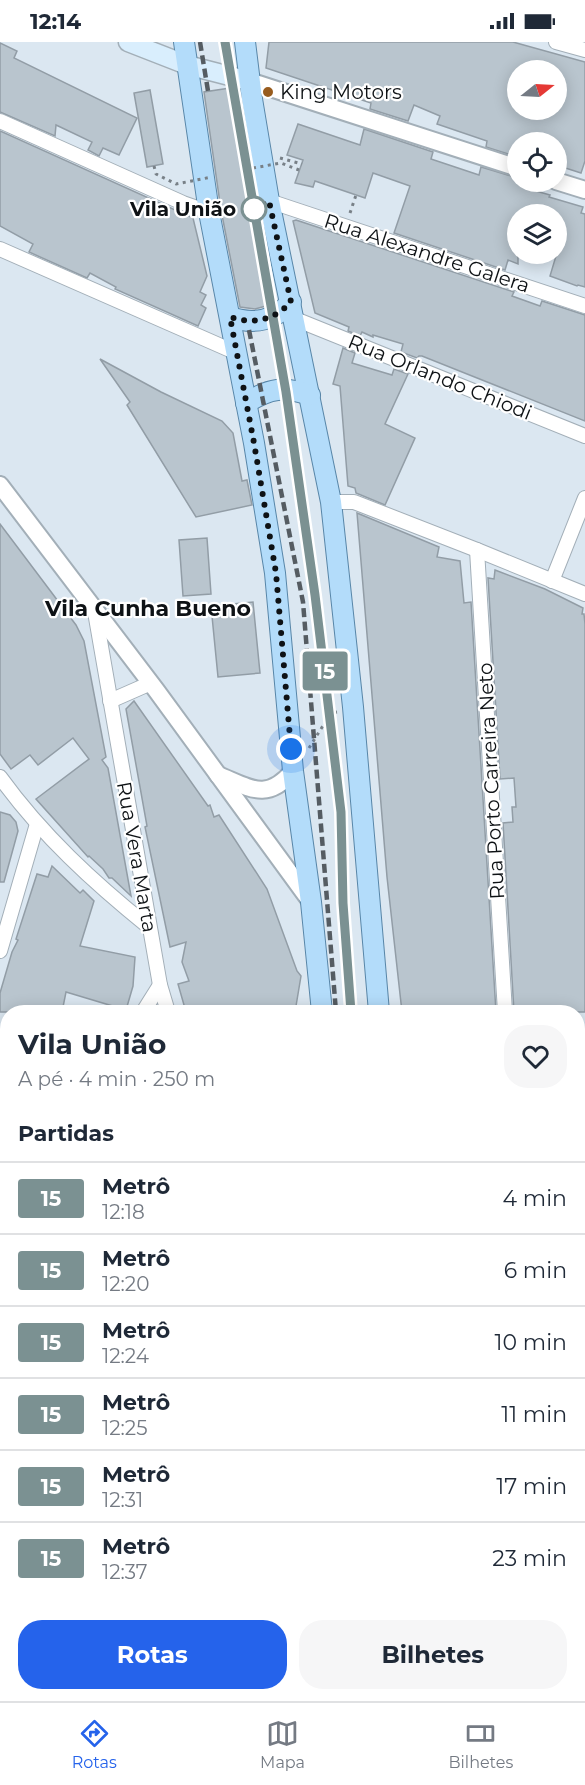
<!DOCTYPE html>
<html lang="pt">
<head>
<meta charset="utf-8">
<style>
	:root { --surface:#fff; --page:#f6f6f7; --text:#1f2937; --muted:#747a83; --line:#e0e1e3; --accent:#2563eb }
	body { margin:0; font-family:Montserrat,sans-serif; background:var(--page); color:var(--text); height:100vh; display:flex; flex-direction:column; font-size:22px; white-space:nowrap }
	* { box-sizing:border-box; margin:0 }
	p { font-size:20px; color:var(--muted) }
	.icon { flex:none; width:33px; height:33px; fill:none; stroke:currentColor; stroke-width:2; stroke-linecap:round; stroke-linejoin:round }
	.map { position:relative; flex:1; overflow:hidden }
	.panel { position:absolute; left:0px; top:963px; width:585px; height:696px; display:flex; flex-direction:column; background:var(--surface); border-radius:24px 24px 0 0; box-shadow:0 3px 15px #0003 }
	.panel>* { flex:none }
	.badge { padding:0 12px; border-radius:4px; font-size:21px; line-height:39px }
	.needle { width:39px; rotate:72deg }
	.tools { position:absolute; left:507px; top:18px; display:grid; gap:12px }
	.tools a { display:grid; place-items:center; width:60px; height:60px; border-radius:50%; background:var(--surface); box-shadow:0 3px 15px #0003; font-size:30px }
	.you { position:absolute; width:30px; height:30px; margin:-15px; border:4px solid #fff; border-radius:50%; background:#1a73e8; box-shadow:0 0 0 9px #1a73e833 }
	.map>.badge { position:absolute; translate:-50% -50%; box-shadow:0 0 0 3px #fff }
	h2 { padding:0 18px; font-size:22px; line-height:54px }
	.round { display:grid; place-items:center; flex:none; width:63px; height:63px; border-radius:24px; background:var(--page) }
	.headline { display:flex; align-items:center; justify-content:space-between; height:102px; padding:0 18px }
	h1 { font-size:28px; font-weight:700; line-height:45px }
	.button { display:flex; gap:12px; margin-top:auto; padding:12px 18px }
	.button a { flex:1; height:69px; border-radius:24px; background:var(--accent); color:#fff; font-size:24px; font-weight:700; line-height:69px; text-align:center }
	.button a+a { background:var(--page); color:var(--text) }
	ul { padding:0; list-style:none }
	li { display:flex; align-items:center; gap:18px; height:72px; padding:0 18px; border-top:2px solid var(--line) }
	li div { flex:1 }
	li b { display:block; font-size:22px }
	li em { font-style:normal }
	li .badge { min-width:66px; font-weight:700; text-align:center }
	.status { display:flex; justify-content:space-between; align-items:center; height:42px; padding:0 30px; background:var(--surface); direction:ltr }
	.status svg { height:16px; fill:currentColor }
	.menu { display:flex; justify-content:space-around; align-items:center; height:84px; border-top:2px solid var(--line); background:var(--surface); font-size:16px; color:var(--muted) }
	.menu a { display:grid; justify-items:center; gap:3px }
	.menu .current { color:var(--accent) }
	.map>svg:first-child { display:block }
	.building { fill:#b9c5ce; stroke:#929da6; stroke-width:1.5; fill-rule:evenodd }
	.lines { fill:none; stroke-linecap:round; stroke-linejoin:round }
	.minor-casing { stroke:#a3afb8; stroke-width:16 }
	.tertiary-casing { stroke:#a3afb8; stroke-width:20 }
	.secondary-casing { stroke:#a3afb8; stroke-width:21 }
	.primary-casing { stroke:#5886a8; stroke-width:22 }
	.path { stroke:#788087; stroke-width:3; stroke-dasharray:3 4.5; stroke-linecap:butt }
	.minor { stroke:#fff; stroke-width:14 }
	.tertiary { stroke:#fff; stroke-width:16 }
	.secondary { stroke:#d9eefd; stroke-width:18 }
	.primary { stroke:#b3dcfa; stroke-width:20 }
	.rail { stroke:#555c62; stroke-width:4.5; stroke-dasharray:9 4.5; stroke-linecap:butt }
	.path-bridge { stroke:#788087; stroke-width:3; stroke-dasharray:3 4.5; stroke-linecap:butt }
	.line-casing { stroke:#fff; stroke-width:14 }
	.line { stroke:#7b9192; stroke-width:9 }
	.walk { stroke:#0e1215; stroke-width:6; stroke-dasharray:0 10.8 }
	.poi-dot { fill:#985c1e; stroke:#fff; stroke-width:2 }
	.stop-dot { fill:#fff; stroke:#7b9192; stroke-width:3 }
	.labels { text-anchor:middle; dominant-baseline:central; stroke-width:4.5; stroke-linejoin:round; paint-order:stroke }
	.poi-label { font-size:20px; fill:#0e1215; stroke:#fff; text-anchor:start }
	.stop-label { font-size:20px; font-weight:bold; fill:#0e1215; stroke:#fff; text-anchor:end }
	.street-label { font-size:20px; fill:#0e1215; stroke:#fff }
	.quarter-label { font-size:22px; font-weight:bold; fill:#0e1215; stroke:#fff }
</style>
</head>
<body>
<div class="status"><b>12:14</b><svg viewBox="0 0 49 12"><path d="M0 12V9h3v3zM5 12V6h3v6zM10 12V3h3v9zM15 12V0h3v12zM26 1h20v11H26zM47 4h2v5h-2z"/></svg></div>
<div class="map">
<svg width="585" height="1659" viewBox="0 0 585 1659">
	<rect width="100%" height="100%" fill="#dbe7f1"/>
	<g class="building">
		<path d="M 269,0 L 513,0 L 585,20 L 585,119 L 581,131 L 556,123 L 556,100 L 518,100 L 518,115 L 486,105 L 487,99 L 437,82 L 440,74 L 414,63 L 408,79 L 370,67 L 371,61 L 266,26 ZM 518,28 L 556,28 L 556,68 L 518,68 Z"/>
		<polygon points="0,1 17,9 14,16 137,76 119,113 103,106 99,114 88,108 92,100 56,83 55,94 0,70"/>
		<polygon points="230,46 238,48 275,259 266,264 255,267 240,265 221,168 204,50"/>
		<polygon points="150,48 163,122 147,125 134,51"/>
		<polygon points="298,82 360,103 364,87 433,110 431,117 479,133 481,125 518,136 518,140 541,140 536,149 550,153 549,155 583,165 581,171 585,172 585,245 578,243 577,244 550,234 556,214 556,172 518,172 518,222 508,218 505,228 394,191 410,144 373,131 365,156 315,139 313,145 295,141 303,118 287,113"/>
		<polygon points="0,89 193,176 207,234 200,250 206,253 201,263 206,266 198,284 115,247 116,245 90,231 87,236 29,210 33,202 0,184"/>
		<polygon points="296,178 514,250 512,254 540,264 542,259 585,273 585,379 422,314 419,314 417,316 401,310 403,302 373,293 373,295 362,290 360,294 348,289 349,285 315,271 293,179"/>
		<polygon points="343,306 355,311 352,321 392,333 394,327 408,332 385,382 415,396 385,463 356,451 355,446 348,444 340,344 333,342"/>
		<polygon points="100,317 161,350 222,379 233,391 242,439 247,438 252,463 196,475 127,363 130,360"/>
		<polygon points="357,471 439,505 437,515 460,519 464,561 471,560 496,970 402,970 387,835"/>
		<polygon points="0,482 76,583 84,599 106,715 102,718 108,726 131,854 112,836 109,836 103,827 89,814 88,815 36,757 89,717 73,696 38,723 30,713 11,727 0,712"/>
		<polygon points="207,496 211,552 183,554 179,498"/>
		<polygon points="495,528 545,547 583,566 582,572 584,572 585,582 585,970 514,970 503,781 513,780 512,765 516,765 514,736 500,737 488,536 494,537"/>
		<polygon points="253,560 260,631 218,635 211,564"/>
		<polygon points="134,659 208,764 210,763 214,775 219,773 267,847 297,929 301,934 295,970 186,970 178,942 189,939 182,920 186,900 170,905 145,785 147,784 126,667"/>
		<polygon points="0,770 10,773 16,780 18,789 4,840 0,840"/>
		<polygon points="52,824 80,851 83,848 94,859 80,904 135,915 133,944 126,968 66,950 62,970 0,970 0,951 12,910 18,898 16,897 37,832 48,835"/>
	</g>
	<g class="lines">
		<g class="minor-casing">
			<g id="minor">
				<polyline points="556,0 585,8"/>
				<polyline points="0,79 183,161 209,170"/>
				<polyline points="269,159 585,264"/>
				<polyline points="0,207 237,311"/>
				<polyline points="295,277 585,394"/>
				<polyline points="331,460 354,460 477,508 585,552"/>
				<polyline points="477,508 505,970"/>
				<polyline points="552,539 585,456"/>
				<polyline points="95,570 160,943 168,970"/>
				<polyline points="110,659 151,641"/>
				<path d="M 0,735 C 42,793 93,840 149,885"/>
				<polyline points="0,909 37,782"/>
				<polyline points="143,970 160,943"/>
				<polyline points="578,1022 585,1019"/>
				<polyline points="578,1267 585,1273"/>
				<polyline points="578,1420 585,1425"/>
				<polyline points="0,1518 8,1511"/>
			</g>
		</g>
		<g class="tertiary-casing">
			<g id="tertiary">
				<polyline points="249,39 518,126"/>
				<polyline points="556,139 585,148"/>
				<polyline points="0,443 156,648 311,860"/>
				<path d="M 218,733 C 250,746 267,760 293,729"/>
				<polyline points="0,1400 8,1408"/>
				<polyline points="215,1652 223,1659"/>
				<polyline points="85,1659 92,1652"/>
			</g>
		</g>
		<g class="secondary-casing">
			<g id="secondary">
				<polyline points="128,0 187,23 249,39"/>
				<polyline points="578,1511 585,1501"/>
				<polyline points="578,1545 585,1535"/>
				<polyline points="468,1659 474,1652"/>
				<polyline points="493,1659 498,1652"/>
			</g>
		</g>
		<g class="primary-casing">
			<g id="primary">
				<polyline points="184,0 209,170 254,401 275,531 293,729 311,860 322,970"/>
				<polyline points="245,0 252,57 269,159 331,460 353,665 379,970"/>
				<path d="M 230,275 C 254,283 274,279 291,260"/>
				<path d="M 246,361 C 270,346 284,344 310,353"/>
				<polyline points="271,1652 274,1659"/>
				<polyline points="317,1652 321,1659"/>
			</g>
		</g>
		<g class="path">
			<polyline points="280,116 302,122"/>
			<polyline points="350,171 356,153"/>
			<polyline points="309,706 331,671 337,670"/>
		</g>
		<use href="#minor" class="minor"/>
		<use href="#tertiary" class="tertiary"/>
		<use href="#secondary" class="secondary"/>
		<use href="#primary" class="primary"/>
		<g class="rail">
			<polyline points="200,0 208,49"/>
			<polyline points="225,0 232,45"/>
			<polyline points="275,284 286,350 315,553 341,770 343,861 351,970"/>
			<polyline points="249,288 303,560 336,970"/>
			<polyline points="286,1652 290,1659"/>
			<polyline points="298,1652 301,1659"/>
		</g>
		<g class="path-bridge">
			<polyline points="154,124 156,132 176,142 212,135"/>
			<polyline points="253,126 281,121 299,128"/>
		</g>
	</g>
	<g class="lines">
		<g class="line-casing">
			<polyline id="line" points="225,0 286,350 315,553 341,770 343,861 351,970"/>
		</g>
		<use href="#line" class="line"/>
		<path class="walk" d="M 254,167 L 269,159 L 291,260 C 274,278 254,283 230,275 L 254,401 L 276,531 L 291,707"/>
	</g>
	<circle class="poi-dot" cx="268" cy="50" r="6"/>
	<circle class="stop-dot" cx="254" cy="167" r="12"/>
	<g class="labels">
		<g class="poi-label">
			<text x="280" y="50">King Motors</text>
		</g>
		<g class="stop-label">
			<text x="236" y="167">Vila União</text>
		</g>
		<g class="street-label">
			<text transform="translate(427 211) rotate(18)">Rua Alexandre Galera</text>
			<text transform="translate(440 335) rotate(22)">Rua Orlando Chiodi</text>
			<text transform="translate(491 739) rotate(-93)">Rua Porto Carreira Neto</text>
			<text transform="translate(137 815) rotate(80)">Rua Vera Marta</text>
		</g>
		<g class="quarter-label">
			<text x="148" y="566">Vila Cunha Bueno</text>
		</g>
	</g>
</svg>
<div class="tools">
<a><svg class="needle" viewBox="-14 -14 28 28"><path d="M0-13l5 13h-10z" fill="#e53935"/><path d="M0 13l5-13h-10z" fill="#747a83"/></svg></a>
<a><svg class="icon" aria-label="locate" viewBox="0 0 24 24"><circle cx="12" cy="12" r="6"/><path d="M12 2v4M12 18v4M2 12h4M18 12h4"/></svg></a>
<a><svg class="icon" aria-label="layers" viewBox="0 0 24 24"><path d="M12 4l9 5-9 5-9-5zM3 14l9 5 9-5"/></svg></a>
</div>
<div class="you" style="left:291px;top:707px"></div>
<b class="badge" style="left:325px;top:629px;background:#7b9192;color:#fff">15</b>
<section class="panel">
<div class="headline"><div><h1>Vila União</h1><p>A pé · 4 min · 250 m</p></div><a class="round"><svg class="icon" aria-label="heart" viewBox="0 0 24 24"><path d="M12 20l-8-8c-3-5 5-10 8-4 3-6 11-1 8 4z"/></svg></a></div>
<h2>Partidas</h2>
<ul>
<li><span class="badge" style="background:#7b9192;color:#fff">15</span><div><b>Metrô</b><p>12:18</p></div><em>4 min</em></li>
<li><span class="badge" style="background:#7b9192;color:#fff">15</span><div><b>Metrô</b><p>12:20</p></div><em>6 min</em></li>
<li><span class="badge" style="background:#7b9192;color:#fff">15</span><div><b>Metrô</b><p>12:24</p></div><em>10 min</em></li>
<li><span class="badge" style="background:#7b9192;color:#fff">15</span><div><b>Metrô</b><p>12:25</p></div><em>11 min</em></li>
<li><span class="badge" style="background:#7b9192;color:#fff">15</span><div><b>Metrô</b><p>12:31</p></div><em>17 min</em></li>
<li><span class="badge" style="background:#7b9192;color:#fff">15</span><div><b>Metrô</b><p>12:37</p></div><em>23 min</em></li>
</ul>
<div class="button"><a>Rotas</a><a>Bilhetes</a></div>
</section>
</div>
<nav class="menu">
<a class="current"><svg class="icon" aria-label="directions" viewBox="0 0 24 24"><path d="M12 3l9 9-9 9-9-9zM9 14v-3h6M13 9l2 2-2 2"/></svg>Rotas</a>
<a><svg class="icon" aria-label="map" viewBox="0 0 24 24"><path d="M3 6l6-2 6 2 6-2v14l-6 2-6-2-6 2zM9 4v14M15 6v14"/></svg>Mapa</a>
<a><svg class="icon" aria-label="tickets" viewBox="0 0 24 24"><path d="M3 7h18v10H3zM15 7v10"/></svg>Bilhetes</a>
</nav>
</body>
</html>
